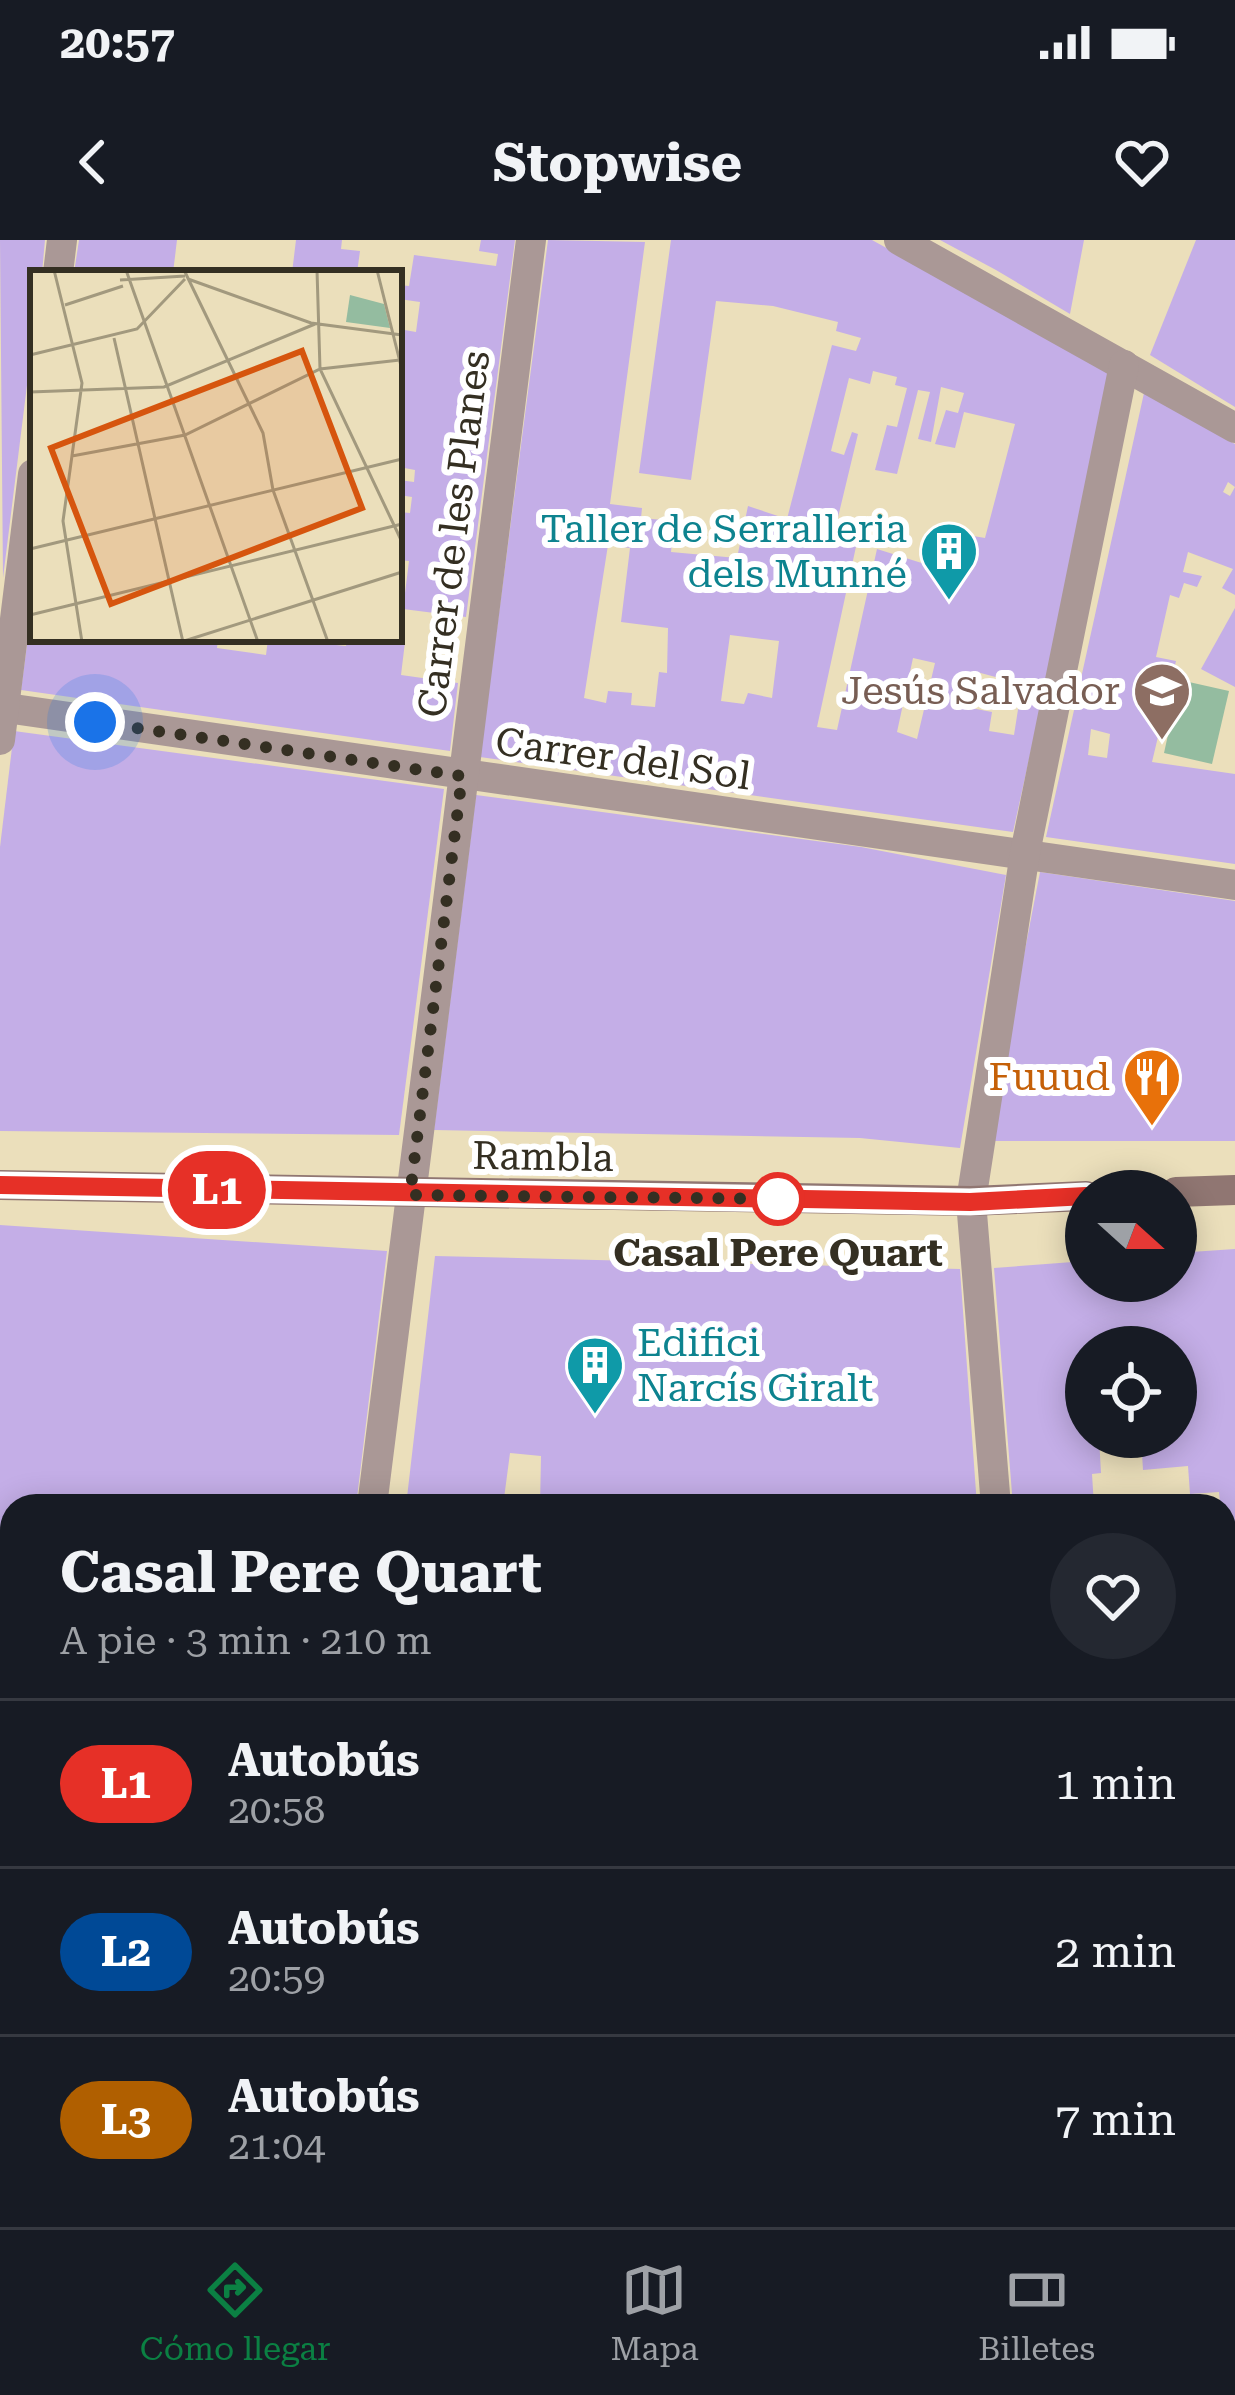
<!DOCTYPE html>
<html lang="es">
<head>
<meta charset="utf-8">
<style>
	:root { --surface:#171b24; --page:#242831; --text:#f1f3f6; --muted:#9ea1a6; --line:#363941; --accent:#0b8043 }
	body { margin:0; font-family:"Roboto Serif",serif; background:var(--page); color:var(--text); height:100vh; display:flex; flex-direction:column; font-size:45px; white-space:nowrap }
	* { box-sizing:border-box; margin:0 }
	p { font-size:39px; color:var(--muted) }
	.icon { flex:none; width:66px; height:66px; fill:none; stroke:currentColor; stroke-width:2; stroke-linecap:round; stroke-linejoin:round }
	.map { position:relative; flex:1; overflow:hidden }
	.drawer { position:absolute; left:0px; top:1254px; width:1236px; height:735px; display:flex; flex-direction:column; background:var(--surface); border-radius:36px 36px 0 0; box-shadow:0 6px 30px #0003 }
	.drawer>* { flex:none }
	.badge { padding:0 24px; border-radius:39px; font-size:42px; line-height:78px }
	.needle { width:78px; rotate:111deg }
	.fabs { position:absolute; left:1065px; top:930px; display:grid; gap:24px }
	.fabs a { display:grid; place-items:center; width:132px; height:132px; border-radius:50%; background:var(--surface); box-shadow:0 6px 30px #0003; font-size:60px }
	.you { position:absolute; width:60px; height:60px; margin:-30px; border:9px solid #fff; border-radius:50%; background:#1a73e8; box-shadow:0 0 0 18px #1a73e833 }
	.map>.badge { position:absolute; translate:-50% -50%; box-shadow:0 0 0 6px #fff }
	.round { display:grid; place-items:center; flex:none; width:126px; height:126px; border-radius:63px; background:var(--page) }
	.summary { display:flex; align-items:center; justify-content:space-between; height:204px; padding:0 60px }
	h1 { font-size:57px; font-weight:700; line-height:90px }
	ul { padding:0; list-style:none }
	li { display:flex; align-items:center; gap:36px; height:168px; padding:0 60px; border-top:3px solid var(--line) }
	li div { flex:1 }
	li b { display:block; font-size:45px }
	li em { font-style:normal }
	li .badge { min-width:132px; font-weight:700; text-align:center }
	.status { display:flex; justify-content:space-between; align-items:center; height:84px; padding:0 60px; background:var(--surface); direction:ltr }
	.status svg { height:33px; fill:currentColor }
	header { display:flex; justify-content:space-between; align-items:center; height:156px; padding:0 60px; background:var(--surface); font-size:54px; font-weight:700 }
	.tab-bar { display:flex; justify-content:space-around; align-items:center; height:168px; border-top:3px solid var(--line); background:var(--surface); font-size:33px; color:var(--muted) }
	.tab-bar a { display:grid; justify-items:center; gap:6px }
	.tab-bar .active { color:var(--accent) }
	.map>svg:first-child { display:block }
	.built { fill:#e3d3a9 }
	.green { fill:#94bca0 }
	.building { fill:#c4aee7; fill-rule:evenodd }
	.lines { fill:none; stroke-linecap:round; stroke-linejoin:round }
	.street { stroke:#aa9896; stroke-width:30 }
	.secondary { stroke:#907672; stroke-width:30 }
	.line-casing { stroke:#fff; stroke-width:27 }
	.line { stroke:#e63027; stroke-width:18 }
	.walk { stroke:#342f22; stroke-width:12; stroke-dasharray:0 21.6 }
	.stop-dot { fill:#fff; stroke:#e63027; stroke-width:6 }
	.labels { text-anchor:middle; dominant-baseline:central; stroke-width:12; stroke-linejoin:round; paint-order:stroke }
	.culture-label { font-size:39px; fill:#0d838f; stroke:#fff; text-anchor:end }
	.street-label { font-size:39px; fill:#342f22; stroke:#fff }
	.education-label { font-size:39px; fill:#785e54; stroke:#fff; text-anchor:end }
	.food-label { font-size:39px; fill:#c56008; stroke:#fff; text-anchor:end }
	.stop-label { font-size:39px; font-weight:bold; fill:#342f22; stroke:#fff }
	.inset-road { fill:none; stroke:#a2997e; stroke-width:3 }
	.view { fill:#d6550e; fill-opacity:0.15; stroke:#d6550e; stroke-width:6 }
	.inset-edge { fill:none; stroke:#342f22; stroke-width:6 }
</style>
</head>
<body>
<div class="status"><b>20:57</b><svg viewBox="0 0 49 12"><path d="M0 12V9h3v3zM5 12V6h3v6zM10 12V3h3v9zM15 12V0h3v12zM26 1h20v11H26zM47 4h2v5h-2z"/></svg></div>
<header><svg class="icon" aria-label="back" viewBox="0 0 24 24"><path d="M15 5l-7 7 7 7"/></svg>Stopwise<svg class="icon" aria-label="heart" viewBox="0 0 24 24"><path d="M12 20l-8-8c-3-5 5-10 8-4 3-6 11-1 8 4z"/></svg></header>
<div class="map">
<svg width="1235" height="1987" viewBox="0 0 1235 1987">
	<rect width="100%" height="100%" fill="#ebdfbb"/>
	<polygon class="built" points="526,1977 1041,1977 1042,1987 527,1987"/>
	<g class="green">
		<polygon points="1180,440 1229,451 1212,524 1164,513"/>
		<polygon points="713,1977 869,1977 869,1987 714,1987"/>
	</g>
	<g class="building">
		<polygon points="0,0 45,0 42,33 33,33 33,97 3,338"/>
		<polygon points="79,0 177,0 173,33 74,33"/>
		<polygon points="296,0 342,0 341,9 360,11 357,33 292,33"/>
		<polygon points="481,0 515,0 466,377 403,369 409,321 399,320 399,272 410,273 412,257 399,255 399,240 414,242 415,230 399,227 399,89 416,92 420,62 399,59 399,45 409,46 414,15 496,26 498,14 479,11"/>
		<path d="M 548,0 L 645,2 L 610,264 L 642,268 L 641,278 L 674,281 L 671,312 L 737,318 L 748,266 L 787,279 L 832,105 L 856,111 L 861,98 L 836,91 L 838,82 L 773,66 L 716,61 L 691,240 L 639,233 L 671,0 L 872,0 L 1114,134 L 1013,592 L 480,517 ZM 873,131 L 897,137 L 895,145 L 907,148 L 897,187 L 887,185 L 875,230 L 897,234 L 918,150 L 930,152 L 918,199 L 931,202 L 941,147 L 964,153 L 958,173 L 946,170 L 935,204 L 955,208 L 964,172 L 1015,184 L 985,298 L 938,290 L 928,325 L 877,309 L 837,490 L 817,487 L 857,302 L 834,294 L 858,194 L 852,192 L 844,215 L 831,211 L 849,138 L 870,144 ZM 608,305 L 630,308 L 621,382 L 668,388 L 667,433 L 659,432 L 655,467 L 631,465 L 632,453 L 608,451 L 606,463 L 584,458 ZM 730,395 L 779,401 L 772,458 L 748,453 L 744,464 L 721,461 ZM 913,418 L 935,423 L 917,499 L 897,492 ZM 977,432 L 1022,444 L 1014,495 L 989,491 L 992,472 L 971,468 Z"/>
		<polygon points="940,0 1084,0 1070,74 996,30"/>
		<polygon points="1196,0 1235,0 1235,167 1150,115"/>
		<path d="M 1144,153 L 1235,204 L 1235,247 L 1228,242 L 1223,252 L 1230,256 L 1235,247 L 1235,355 L 1222,348 L 1233,329 L 1188,312 L 1183,332 L 1202,336 L 1197,347 L 1184,343 L 1179,358 L 1170,355 L 1156,417 L 1176,421 L 1152,522 L 1235,534 L 1235,624 L 1046,597 ZM 1091,489 L 1110,494 L 1107,518 L 1088,515 Z"/>
		<polygon points="1235,368 1235,447 1201,429"/>
		<polygon points="30,382 33,399 218,399 217,408 266,415 268,399 337,399 336,405 346,406 347,399 405,402 401,435 458,443 450,511 21,450"/>
		<polygon points="14,491 444,549 399,895 0,891 0,607"/>
		<polygon points="476,555 861,607 1006,635 960,908 860,898 434,890"/>
		<polygon points="1040,632 1235,661 1235,901 988,901"/>
		<polygon points="0,985 387,1011 356,1266 12,1266 12,1401 0,1401"/>
		<polygon points="1235,1009 1235,1301 1224,1302 1219,1252 1190,1254 1188,1226 1143,1230 1141,1197 1176,1197 1176,1107 1086,1107 1086,1197 1099,1197 1101,1233 1092,1234 1094,1266 1013,1266 994,1028 1086,1021 1086,1041 1176,1041 1176,1013"/>
		<polygon points="435,1016 960,1029 977,1266 540,1266 541,1216 510,1213 503,1266 406,1266"/>
		<polygon points="1227,1312 1235,1473 1224,1473 1224,1313"/>
		<polygon points="0,1427 12,1427 12,1533 0,1532"/>
		<polygon points="1224,1514 1235,1514 1235,1851 1224,1847"/>
		<polygon points="1224,1963 1235,1966 1235,1987 1147,1987 1135,1979 1124,1987 1075,1987 1074,1977 1224,1977"/>
		<polygon points="164,1977 264,1977 262,1987 163,1987"/>
		<polygon points="297,1977 404,1977 402,1987 295,1987"/>
		<polygon points="526,1977 703,1977 704,1987 527,1987"/>
	</g>
	<g class="lines">
		<g class="street">
			<polyline points="899,0 1235,188"/>
			<polyline points="58,33 62,0"/>
			<polyline points="0,467 1235,645"/>
			<polyline points="0,500 33,234"/>
			<polyline points="372,1266 531,0"/>
			<polyline points="996,1266 971,961 1025,613 1124,125"/>
			<polyline points="0,1412 12,1412"/>
			<polyline points="1224,1484 1235,1484"/>
			<polyline points="1057,1977 1058,1987"/>
			<polyline points="280,1987 282,1977"/>
		</g>
		<g class="secondary">
			<polyline points="0,945 971,961 1086,956"/>
			<polyline points="1176,952 1235,950"/>
		</g>
	</g>
	<g class="lines">
		<g class="line-casing">
			<polyline id="line" points="0,945 970,962 1086,956"/>
		</g>
		<use href="#line" class="line"/>
		<polyline class="walk" points="95,482 462,536 410,955 784,959 778,959"/>
	</g>
	<defs>
		<g id="building-pin" transform="scale(3)"><path d="M0 17L-7.5 6A9.5 9.5 0 1 1 7.5 6Z" fill="#0f9aa8" stroke="#fff"/><path d="M-4-6H4V6H1V3H-1V6H-4ZM-2.5-4.3h1.7v1.8h-1.7ZM.8-4.3h1.7v1.8H.8ZM-2.5-1h1.7V.8h-1.7ZM.8-1h1.7V.8H.8Z" fill="#fff"/></g>
		<g id="school-pin" transform="scale(3)"><path d="M0 17L-7.5 6A9.5 9.5 0 1 1 7.5 6Z" fill="#8d6e63" stroke="#fff"/><path d="M0-5L7-2L0 1L-7-2ZM-4 1L0 2.5L4 1V4Q0 6-4 4Z" fill="#fff"/></g>
		<g id="restaurant-pin" transform="scale(3)"><path d="M0 17L-7.5 6A9.5 9.5 0 1 1 7.5 6Z" fill="#e8710a" stroke="#fff"/><path d="M-5-6h1v4h1v-4h1v4h1v-4h1v5L-1.5 .5V6h-2V.5L-5-1ZM5-6V6H3V1.5H1.5Q1.5-4 5-6Z" fill="#fff"/></g>
	</defs>
	<g fill-rule="evenodd">
		<use href="#building-pin" x="949" y="311"/>
		<use href="#school-pin" x="1162" y="451"/>
		<use href="#restaurant-pin" x="1152" y="837"/>
		<use href="#building-pin" x="595" y="1125"/>
	</g>
	<circle class="stop-dot" cx="778" cy="959" r="24"/>
	<g class="labels">
		<g class="culture-label">
			<text x="907" y="289">Taller de Serralleria<tspan x="907" dy="45">dels Munné</tspan></text>
			<text x="637" y="1103" text-anchor="start">Edifici<tspan x="637" dy="45">Narcís Giralt</tspan></text>
		</g>
		<g class="street-label">
			<text transform="translate(454 294) rotate(-83)">Carrer de les Planes</text>
			<text transform="translate(623 519) rotate(8)">Carrer del Sol</text>
			<text transform="translate(543 917) rotate(1)">Rambla</text>
		</g>
		<g class="education-label">
			<text x="1120" y="451">Jesús Salvador</text>
		</g>
		<g class="food-label">
			<text x="1110" y="837">Fuuud</text>
		</g>
		<g class="stop-label">
			<text x="778" y="1013">Casal Pere Quart</text>
		</g>
	</g>
	<g transform="translate(30 30)">
		<rect width="372" height="372" fill="#ebdfbb"/>
		<path d="M 320,25 L 354,34 L 360,58 L 316,52 Z" fill="#94bca0"/>
		<path class="inset-road" d="M 24,0 L 52,113 L 33,251 L 52,372M 96,0 L 228,372M 154,0 L 233,163 L 243,220 L 298,372M 287,0 L 290,99 L 372,272M 347,0 L 372,100M 158,9 L 281,53 L 372,65M 90,10 L 155,6M 35,35 L 93,16M 84,68 L 153,372M 0,85 L 107,59 L 155,9M 0,122 L 134,117 L 285,54M 42,186 L 155,165 L 290,99 L 370,90M 0,279 L 372,189M 0,345 L 372,254M 151,372 L 372,302"/>
		<path class="view" d="M 272,81 L 332,238 L 81,334 L 21,178 Z"/>
		<rect width="372" height="372" class="inset-edge"/>
	</g>
</svg>
<div class="fabs">
<a><svg class="needle" viewBox="-14 -14 28 28"><path d="M0-13l5 13h-10z" fill="#e53935"/><path d="M0 13l5-13h-10z" fill="#9ea1a6"/></svg></a>
<a><svg class="icon" aria-label="locate" viewBox="0 0 24 24"><circle cx="12" cy="12" r="6"/><path d="M12 2v4M12 18v4M2 12h4M18 12h4"/></svg></a>
</div>
<div class="you" style="left:95px;top:482px"></div>
<b class="badge" style="left:217px;top:950px;background:#e63027;color:#fff">L1</b>
<section class="drawer">
<div class="summary"><div><h1>Casal Pere Quart</h1><p>A pie · 3 min · 210 m</p></div><a class="round"><svg class="icon" aria-label="heart" viewBox="0 0 24 24"><path d="M12 20l-8-8c-3-5 5-10 8-4 3-6 11-1 8 4z"/></svg></a></div>
<ul>
<li><span class="badge" style="background:#e63027;color:#fff">L1</span><div><b>Autobús</b><p>20:58</p></div><em>1 min</em></li>
<li><span class="badge" style="background:#004996;color:#fff">L2</span><div><b>Autobús</b><p>20:59</p></div><em>2 min</em></li>
<li><span class="badge" style="background:#b05f00;color:#fff">L3</span><div><b>Autobús</b><p>21:04</p></div><em>7 min</em></li>
</ul>
</section>
</div>
<nav class="tab-bar">
<a class="active"><svg class="icon" aria-label="directions" viewBox="0 0 24 24"><path d="M12 3l9 9-9 9-9-9zM9 14v-3h6M13 9l2 2-2 2"/></svg>Cómo llegar</a>
<a><svg class="icon" aria-label="map" viewBox="0 0 24 24"><path d="M3 6l6-2 6 2 6-2v14l-6 2-6-2-6 2zM9 4v14M15 6v14"/></svg>Mapa</a>
<a><svg class="icon" aria-label="tickets" viewBox="0 0 24 24"><path d="M3 7h18v10H3zM15 7v10"/></svg>Billetes</a>
</nav>
</body>
</html>
